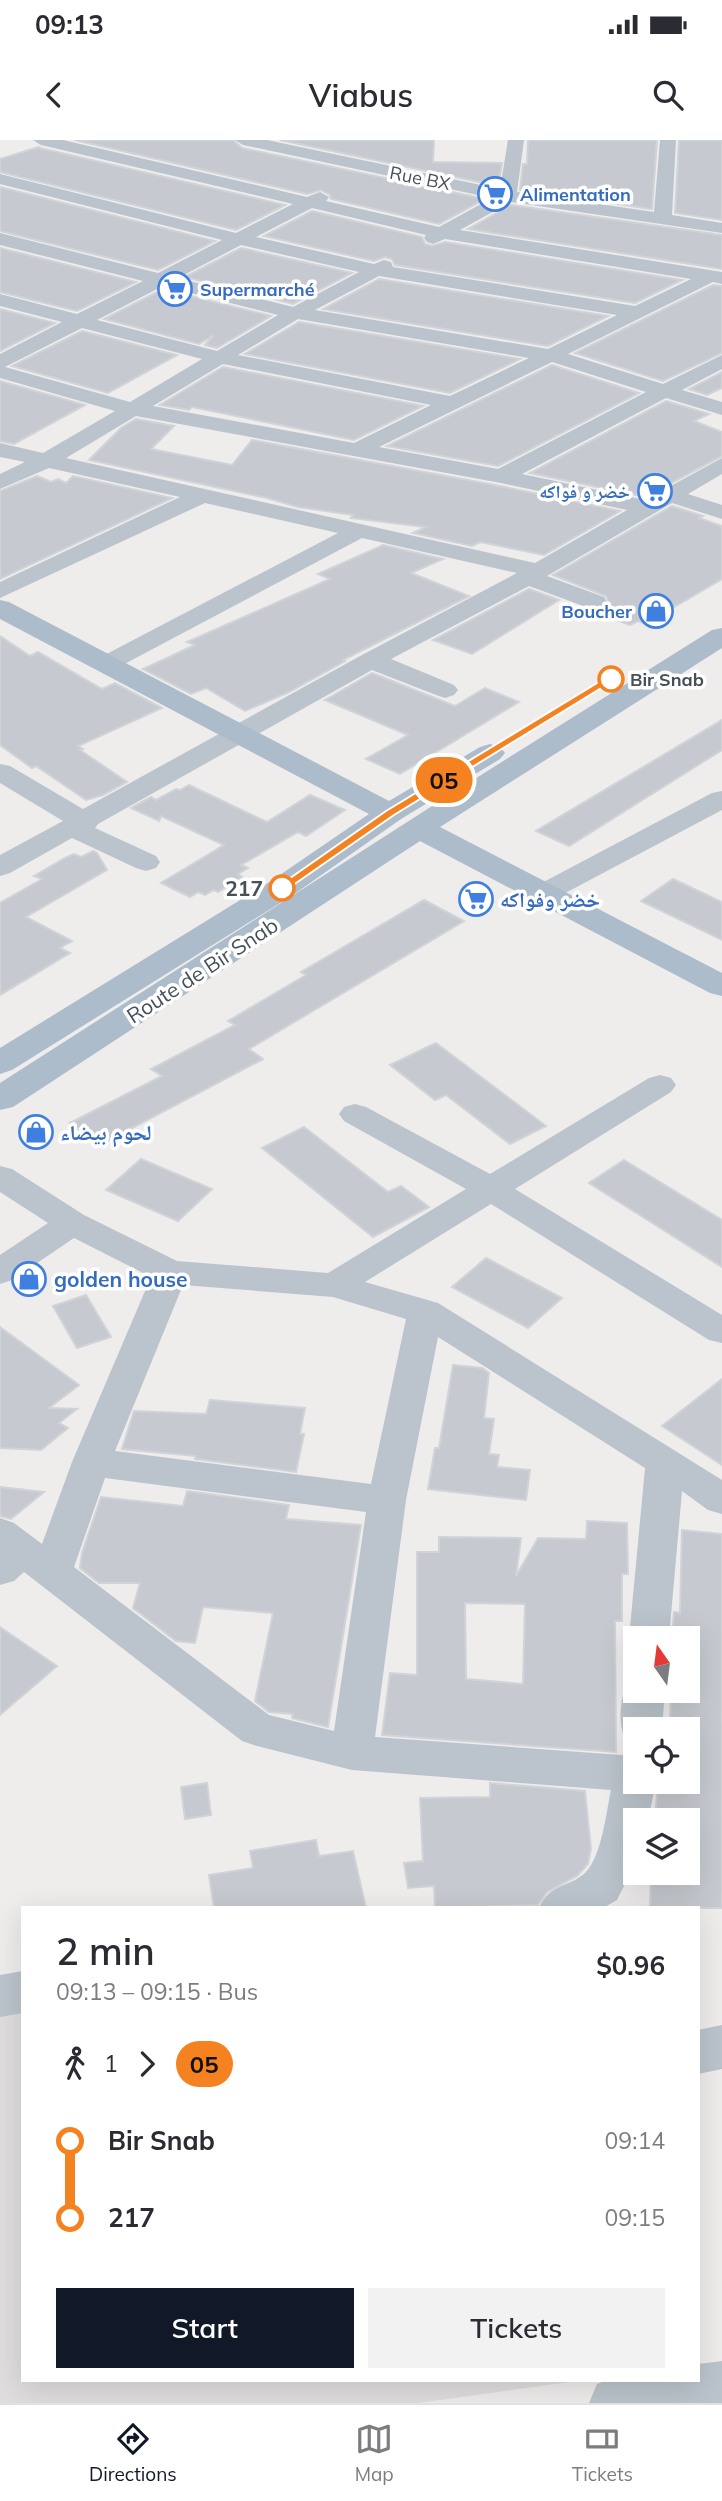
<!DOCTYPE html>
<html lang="en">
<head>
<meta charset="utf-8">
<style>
	:root { --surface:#fff; --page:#f2f2f3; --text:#2b2b33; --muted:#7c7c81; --line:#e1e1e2; --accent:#111827 }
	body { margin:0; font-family:Mulish,"Noto Naskh Arabic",sans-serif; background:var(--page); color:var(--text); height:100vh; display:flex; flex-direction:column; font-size:26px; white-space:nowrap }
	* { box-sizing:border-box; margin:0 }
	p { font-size:23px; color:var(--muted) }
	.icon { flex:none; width:38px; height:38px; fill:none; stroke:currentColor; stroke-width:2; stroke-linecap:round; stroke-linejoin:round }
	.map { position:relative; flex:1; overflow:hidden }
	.drawer { position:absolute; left:21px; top:1766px; width:679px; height:476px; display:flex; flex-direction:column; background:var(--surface); border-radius:0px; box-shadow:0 7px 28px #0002 }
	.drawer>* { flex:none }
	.badge { padding:0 14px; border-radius:23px; font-size:24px; line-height:46px }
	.needle { width:46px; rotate:346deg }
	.tools { position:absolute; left:623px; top:1486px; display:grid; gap:14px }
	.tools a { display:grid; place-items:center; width:77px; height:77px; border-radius:0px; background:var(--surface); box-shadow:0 7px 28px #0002; font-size:35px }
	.map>.badge { position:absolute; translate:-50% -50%; box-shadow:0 0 0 4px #fff }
	.legs { display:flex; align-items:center; gap:10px; height:77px; padding:0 35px; font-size:23px }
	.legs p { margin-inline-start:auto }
	.summary { display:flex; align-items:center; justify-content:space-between; height:119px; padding:0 35px }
	h1 { font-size:38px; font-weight:600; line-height:52px }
	.action { display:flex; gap:14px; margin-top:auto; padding:14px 35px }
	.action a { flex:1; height:80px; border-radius:0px; background:var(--accent); color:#fff; font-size:28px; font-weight:600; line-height:80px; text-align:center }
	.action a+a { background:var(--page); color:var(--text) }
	ul { padding:0 35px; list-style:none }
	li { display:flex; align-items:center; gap:24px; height:77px; font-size:26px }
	li i { display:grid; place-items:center; width:10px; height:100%; margin:0 9px; background:currentColor }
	li i::after { content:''; width:18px; height:18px; margin:-9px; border:5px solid; border-radius:50%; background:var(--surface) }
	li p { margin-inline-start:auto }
	li:first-child i { background:linear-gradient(#0000 50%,currentColor 0) }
	li:last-child i { background:linear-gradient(currentColor 50%,#0000 0) }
	.status { display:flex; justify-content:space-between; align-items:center; height:49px; padding:0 35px; background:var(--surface); direction:ltr }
	.status svg { height:19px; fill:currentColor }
	header { display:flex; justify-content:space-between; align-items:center; height:91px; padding:0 35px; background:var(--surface); font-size:32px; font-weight:600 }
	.tab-bar { display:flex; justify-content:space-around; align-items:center; height:98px; border-top:2px solid var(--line); background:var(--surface); font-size:19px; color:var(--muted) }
	.tab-bar a { display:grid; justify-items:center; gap:4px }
	.tab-bar .on { color:var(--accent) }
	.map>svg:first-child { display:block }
	.education { fill:#e0ddde }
	.building { fill:#c6c9cf; stroke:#d0d3d8; stroke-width:2; fill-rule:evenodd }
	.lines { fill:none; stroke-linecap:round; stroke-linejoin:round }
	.minor { fill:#bbc4cc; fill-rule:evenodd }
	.major { fill:#acbccb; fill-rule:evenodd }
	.line-1 { fill:#f58220; stroke:#fff; stroke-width:2 }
	.stop-1-dot { fill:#fff; stroke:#f58220; stroke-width:3.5 }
	.labels { text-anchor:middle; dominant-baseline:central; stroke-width:7; stroke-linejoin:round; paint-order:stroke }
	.far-street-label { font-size:18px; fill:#455059; stroke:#fff }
	.far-shop-label { font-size:18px; font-weight:bold; fill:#366cbe; stroke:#fff; text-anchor:start }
	.far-stop-label { font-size:18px; font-weight:bold; fill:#455059; stroke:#fff; text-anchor:start }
	.stop-label { font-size:21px; font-weight:bold; fill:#455059; stroke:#fff; text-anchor:end }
	.shop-label { font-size:21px; font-weight:bold; fill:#366cbe; stroke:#fff; text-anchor:start }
	.street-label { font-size:21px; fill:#455059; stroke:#fff }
</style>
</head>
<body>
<div class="status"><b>09:13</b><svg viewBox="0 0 49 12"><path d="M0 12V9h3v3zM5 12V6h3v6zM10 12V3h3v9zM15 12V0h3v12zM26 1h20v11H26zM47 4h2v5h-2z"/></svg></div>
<header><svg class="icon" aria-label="back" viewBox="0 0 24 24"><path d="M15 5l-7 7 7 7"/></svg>Viabus<svg class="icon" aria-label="search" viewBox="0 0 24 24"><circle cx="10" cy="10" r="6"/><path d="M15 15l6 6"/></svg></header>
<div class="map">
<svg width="722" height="2263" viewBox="0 0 722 2263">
	<rect width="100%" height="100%" fill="#efecec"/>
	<polygon class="education" points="23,1865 23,2240 584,2240 419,2263 0,2263 0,1869"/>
	<g class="building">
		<polygon points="75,0 233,0 242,8 485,59 439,84 331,59 330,55 321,50 307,54"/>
		<polygon points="280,0 434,0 433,22 502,23 498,46"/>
		<polygon points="528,0 657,0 652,69 520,50 523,24 527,24"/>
		<polygon points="679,0 722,0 722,80 675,73"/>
		<polygon points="39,7 40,8 285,65 236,90 0,32 0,19"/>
		<polygon points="0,47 215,101 158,130 0,91"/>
		<polygon points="511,65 722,95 722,129 468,89"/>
		<polygon points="312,71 422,97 425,104 432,106 445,102 682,140 635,163 395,125 392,119 385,117 374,121 264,96"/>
		<polygon points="0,108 136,142 77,171 0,152"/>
		<polygon points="241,108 352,133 293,164 185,137"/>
		<polygon points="379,139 608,176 548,206 323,169"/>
		<polygon points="713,145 722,146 722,213 663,241 575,213"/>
		<polygon points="163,149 271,176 217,208 205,205 214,195 199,204 104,179"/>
		<polygon points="0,169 55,183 0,211"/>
		<polygon points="299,182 520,219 450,253 245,214"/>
		<polygon points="82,191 177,215 108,253 12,226"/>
		<polygon points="552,225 639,253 498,326 387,306"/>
		<polygon points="223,227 423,266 354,300 192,267 189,270 160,265"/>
		<polygon points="722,232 722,248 707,255 689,249"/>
		<polygon points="0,241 85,265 14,304 0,301"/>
		<polygon points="666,261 709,274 694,281 722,292 722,316 645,357 530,333"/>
		<polygon points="136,279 174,286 151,309 232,325 252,300 500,346 620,371 544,415 480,402 472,406 413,393 426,387 351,378 353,375 298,367 267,358 89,320 121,288"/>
		<polygon points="37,336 51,342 58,339 66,343 73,336 172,358 0,439 0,351"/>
		<polygon points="672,366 703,376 699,378 722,386 722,439 652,480 646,484 638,481 630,485 591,471 606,468 609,463 606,456 553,435"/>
		<polygon points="383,405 443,419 411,433 469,456 343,520 345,521 289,552 245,571 206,548 191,554 143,529 195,505 187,502 330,439 318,434"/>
		<polygon points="529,449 559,460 472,514 433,500"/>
		<polygon points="0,496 30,516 38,512 102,549 115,543 162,568 78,606 83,609 80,610 127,642 103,655 86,660 36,626 32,628 0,605"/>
		<polygon points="372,533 455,566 485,548 519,562 400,634 366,619 408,595 325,560"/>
		<polygon points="722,580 722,610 569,706 536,691"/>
		<polygon points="189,645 267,682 310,655 345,670 306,696 298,692 241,725 248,728 238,734 242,737 218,752 214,750 205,755 198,752 190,757 161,743 224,705 161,676 159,681 131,668 151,657 156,660 176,649 180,650"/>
		<polygon points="93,711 97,713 107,730 26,777 72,801 60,808 70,813 0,855 0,763 42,739 34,736 65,718 74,714 81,717"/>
		<polygon points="673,739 722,762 722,800 641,761"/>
		<polygon points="424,760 464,781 249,909 263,919 100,1005 70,983 162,936 151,929 235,885 228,881 306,835 301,832"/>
		<polygon points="436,903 546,986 510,1004 446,955 435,960 390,925"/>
		<polygon points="304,987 388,1052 401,1046 429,1067 373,1097 262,1008"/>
		<polygon points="141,1019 212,1049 178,1081 106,1050"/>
		<polygon points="624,1020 722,1080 722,1127 589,1043"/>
		<polygon points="486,1118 562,1158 528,1188 452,1147"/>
		<polygon points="86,1155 111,1197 77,1208 53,1166"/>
		<polygon points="0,1187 79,1245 49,1268 77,1269 59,1283 68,1288 41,1310 0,1308"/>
		<polygon points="453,1225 482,1228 489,1233 484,1278 494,1279 489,1314 499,1315 497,1327 530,1330 526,1360 428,1349 435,1308 439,1308"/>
		<polygon points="722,1239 722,1325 662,1286"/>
		<polygon points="210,1260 305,1268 300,1294 304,1294 296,1332 195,1319 196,1316 122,1309 134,1271 206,1274"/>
		<polygon points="0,1347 44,1352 11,1379 0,1376"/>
		<polygon points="187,1351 289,1365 286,1379 361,1385 328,1587 292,1578 293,1574 269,1572 255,1561 273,1473 203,1467 195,1503 176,1501 133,1468 140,1443 99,1443 80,1428 82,1413 101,1357 183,1366"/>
		<path d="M 587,1381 L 627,1383 L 628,1434 L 622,1434 L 622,1481 L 615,1481 L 616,1612 L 382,1595 L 390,1533 L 417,1535 L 417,1412 L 439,1412 L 439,1397 L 521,1398 L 516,1436 L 538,1398 L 586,1399 ZM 465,1463 L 525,1464 L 523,1544 L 466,1539 Z"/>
		<polygon points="682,1390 722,1394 722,1768 650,1768 651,1732 688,1732 688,1680 655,1680 658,1642 688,1642 688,1589 670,1589 671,1550 688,1550 688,1498 672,1498 674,1472 680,1473"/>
		<polygon points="0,1487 57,1526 0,1575"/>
		<polygon points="207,1643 211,1675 185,1679 181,1647"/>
		<polygon points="490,1643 585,1651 591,1709 588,1724 577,1736 547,1752 538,1765 435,1768 434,1746 408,1748 404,1723 423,1721 420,1658 490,1657"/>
		<polygon points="316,1700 319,1716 353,1711 366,1768 214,1768 209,1735 253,1728 250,1711"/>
	</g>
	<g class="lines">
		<g class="minor">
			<path d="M 33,0 L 63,0 L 307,57 L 320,52 L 329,57 L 326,61 L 439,87 L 492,58 L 243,5 L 235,0 L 267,0 L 500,49 L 508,0 L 524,0 L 517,52 L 654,72 L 660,0 L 676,0 L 672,75 L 722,83 L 722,93 L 511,62 L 460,90 L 722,132 L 722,144 L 713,142 L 568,214 L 663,244 L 722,215 L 722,229 L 682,250 L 722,262 L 722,275 L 666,258 L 522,334 L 645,360 L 722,318 L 722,334 L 688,354 L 722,365 L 722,379 L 672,363 L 547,436 L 604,457 L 607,462 L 604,467 L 595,469 L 586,467 L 529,446 L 391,519 L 454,545 L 458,550 L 454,555 L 445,558 L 436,555 L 372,530 L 98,684 L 95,688 L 156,716 L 160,722 L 156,728 L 146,731 L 136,728 L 72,698 L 10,733 L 0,736 L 0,715 L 63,681 L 0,643 L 0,624 L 10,626 L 83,669 L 362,515 L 517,433 L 362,398 L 115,529 L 106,532 L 97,529 L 93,524 L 97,519 L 338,393 L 205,363 L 0,458 L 0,442 L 180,357 L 49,328 L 0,349 L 0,334 L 25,322 L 0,317 L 0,303 L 43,313 L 115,271 L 0,238 L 0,214 L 62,182 L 0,166 L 0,154 L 77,174 L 143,141 L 0,105 L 0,93 L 158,133 L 222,100 L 0,44 L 0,34 L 236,93 L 293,64 L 41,5 ZM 312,68 L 426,95 L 424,98 L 427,102 L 433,104 L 445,99 L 691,139 L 635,166 L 393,127 L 391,122 L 384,120 L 374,124 L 256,97 ZM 241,105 L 359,132 L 293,167 L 178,138 ZM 379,136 L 617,175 L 548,209 L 315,170 ZM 163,146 L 278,175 L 217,211 L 97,180 ZM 298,179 L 529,218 L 450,256 L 238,215 ZM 82,188 L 202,219 L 130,262 L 5,227 ZM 552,222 L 646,252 L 498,329 L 379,307 ZM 223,224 L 431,265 L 354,303 L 153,266 ZM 136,276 L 501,343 L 627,370 L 535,423 L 66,318 Z"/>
			<polygon points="722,651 722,670 554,759 544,762 534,759 530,753 534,747 712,653"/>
			<path d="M 660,935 L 671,938 L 676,945 L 671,952 L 515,1049 L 722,1175 L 722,1203 L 709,1200 L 491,1064 L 365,1142 L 438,1163 L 722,1340 L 722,1374 L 708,1370 L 682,1351 L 669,1498 L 635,1498 L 635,1509 L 629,1498 L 645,1328 L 438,1197 L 406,1360 L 375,1597 L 635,1616 L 635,1642 L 656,1642 L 648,1680 L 635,1680 L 635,1724 L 617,1760 L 603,1768 L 539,1768 C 550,1743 568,1748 585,1733 C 602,1716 606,1673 611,1650 L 352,1630 L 257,1606 L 242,1601 L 24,1432 L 14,1441 L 0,1445 L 0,1378 L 14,1383 L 42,1404 L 72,1322 L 151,1137 L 74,1098 L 12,1140 L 0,1144 L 0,1115 L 48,1083 L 0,1052 L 0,1026 L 12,1029 L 84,1075 L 177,1121 L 328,1133 L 466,1049 L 344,981 L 339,974 L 344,967 L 355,964 L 366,967 L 490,1034 L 649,938 ZM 183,1145 L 333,1157 L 406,1179 L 371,1344 L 115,1311 ZM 105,1338 L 366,1372 L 334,1591 L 269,1575 L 74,1427 Z"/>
			<path d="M 635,1536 L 635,1550 L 665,1550 L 662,1589 L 635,1589 L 635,1604 L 626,1601 C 617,1583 620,1557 629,1538 Z"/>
			<polygon points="23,1831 23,1873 0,1877 0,1835"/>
			<polygon points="722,1885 722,1929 698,1934 698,1890"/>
			<polygon points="722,2221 722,2263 589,2263 597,2244 607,2240 698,2240 698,2224"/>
		</g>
		<g class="major">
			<polygon points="0,460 9,462 389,661 480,607 490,604 500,607 505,613 500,619 401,679 293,755 12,930 0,934 0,908 271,741 369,674 0,479"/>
			<polygon points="722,488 722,508 440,687 722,833 722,856 710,853 420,701 13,967 0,970 0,943 454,652 712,490"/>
		</g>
	</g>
	<polygon class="line-1" points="607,537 616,539 394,675 286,750 276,748 386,671"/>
	<defs>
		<g id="supermarket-ring" transform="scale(1.75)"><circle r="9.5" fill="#fff" stroke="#3f7fe0" stroke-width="1.5"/><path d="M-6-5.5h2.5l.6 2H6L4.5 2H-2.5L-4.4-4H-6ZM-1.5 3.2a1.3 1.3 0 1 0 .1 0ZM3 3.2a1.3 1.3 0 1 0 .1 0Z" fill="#3f7fe0"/></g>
		<g id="shop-ring" transform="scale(1.75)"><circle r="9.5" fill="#fff" stroke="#3f7fe0" stroke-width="1.5"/><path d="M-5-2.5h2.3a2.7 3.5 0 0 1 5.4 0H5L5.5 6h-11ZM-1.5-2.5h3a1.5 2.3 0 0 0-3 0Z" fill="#3f7fe0"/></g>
	</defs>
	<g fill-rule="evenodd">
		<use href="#supermarket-ring" x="495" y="54"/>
		<use href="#supermarket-ring" x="175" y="149"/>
		<use href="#supermarket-ring" x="655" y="351"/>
		<use href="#shop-ring" x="656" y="471"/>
		<use href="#supermarket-ring" x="476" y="759"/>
		<use href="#shop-ring" x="36" y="992"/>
		<use href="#shop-ring" x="29" y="1139"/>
	</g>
	<g class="stop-1-dot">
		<circle cx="611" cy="539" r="12"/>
		<circle cx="282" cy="748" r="12"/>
	</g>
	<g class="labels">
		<g class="far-street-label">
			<text transform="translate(420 38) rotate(11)">Rue BX</text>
		</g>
		<g class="far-shop-label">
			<text x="520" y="54">Alimentation</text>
			<text x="200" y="149">Supermarché</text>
			<text x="630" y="351" text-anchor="end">خضر و فواكه</text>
			<text x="632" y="471" text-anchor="end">Boucher</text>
		</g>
		<g class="far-stop-label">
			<text x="630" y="539">Bir Snab</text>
		</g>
		<g class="stop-label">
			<text x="263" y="748">217</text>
		</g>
		<g class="shop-label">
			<text x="500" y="759">خضر وفواكه</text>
			<text x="60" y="992">لحوم بيضاء</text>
			<text x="54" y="1139">golden house</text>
		</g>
		<g class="street-label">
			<text transform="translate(202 830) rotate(-33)">Route de Bir Snab</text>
		</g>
	</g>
</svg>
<div class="tools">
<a><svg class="needle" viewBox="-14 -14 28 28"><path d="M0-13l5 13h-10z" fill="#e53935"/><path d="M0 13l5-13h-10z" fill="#7c7c81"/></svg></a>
<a><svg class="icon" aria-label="locate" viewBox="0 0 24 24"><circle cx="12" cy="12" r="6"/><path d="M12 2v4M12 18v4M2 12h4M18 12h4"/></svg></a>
<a><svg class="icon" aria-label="layers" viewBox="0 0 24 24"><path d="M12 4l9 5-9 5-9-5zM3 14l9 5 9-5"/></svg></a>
</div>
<b class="badge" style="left:444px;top:640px;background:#f58220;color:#111">05</b>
<section class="drawer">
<div class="summary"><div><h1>2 min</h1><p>09:13 – 09:15 · Bus</p></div><b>$0.96</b></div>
<div class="legs"><svg class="icon" aria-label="walk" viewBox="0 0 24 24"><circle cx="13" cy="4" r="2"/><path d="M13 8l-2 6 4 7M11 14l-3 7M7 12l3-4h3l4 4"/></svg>1<svg class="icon" aria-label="forward" viewBox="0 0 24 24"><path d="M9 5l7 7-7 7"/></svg><b class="badge" style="background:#f58220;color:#111">05</b></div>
<ul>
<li><i style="color:#f58220"></i><b>Bir Snab</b><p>09:14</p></li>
<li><i style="color:#f58220"></i><b>217</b><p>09:15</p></li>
</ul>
<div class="action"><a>Start</a><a>Tickets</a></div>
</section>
</div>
<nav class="tab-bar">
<a class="on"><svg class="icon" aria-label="directions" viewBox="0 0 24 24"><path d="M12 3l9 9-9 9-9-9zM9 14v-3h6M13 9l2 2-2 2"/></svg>Directions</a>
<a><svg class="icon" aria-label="map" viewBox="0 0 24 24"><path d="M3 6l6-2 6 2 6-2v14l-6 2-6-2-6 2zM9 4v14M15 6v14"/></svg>Map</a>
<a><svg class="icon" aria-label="tickets" viewBox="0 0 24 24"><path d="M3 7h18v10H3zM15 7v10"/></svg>Tickets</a>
</nav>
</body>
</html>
